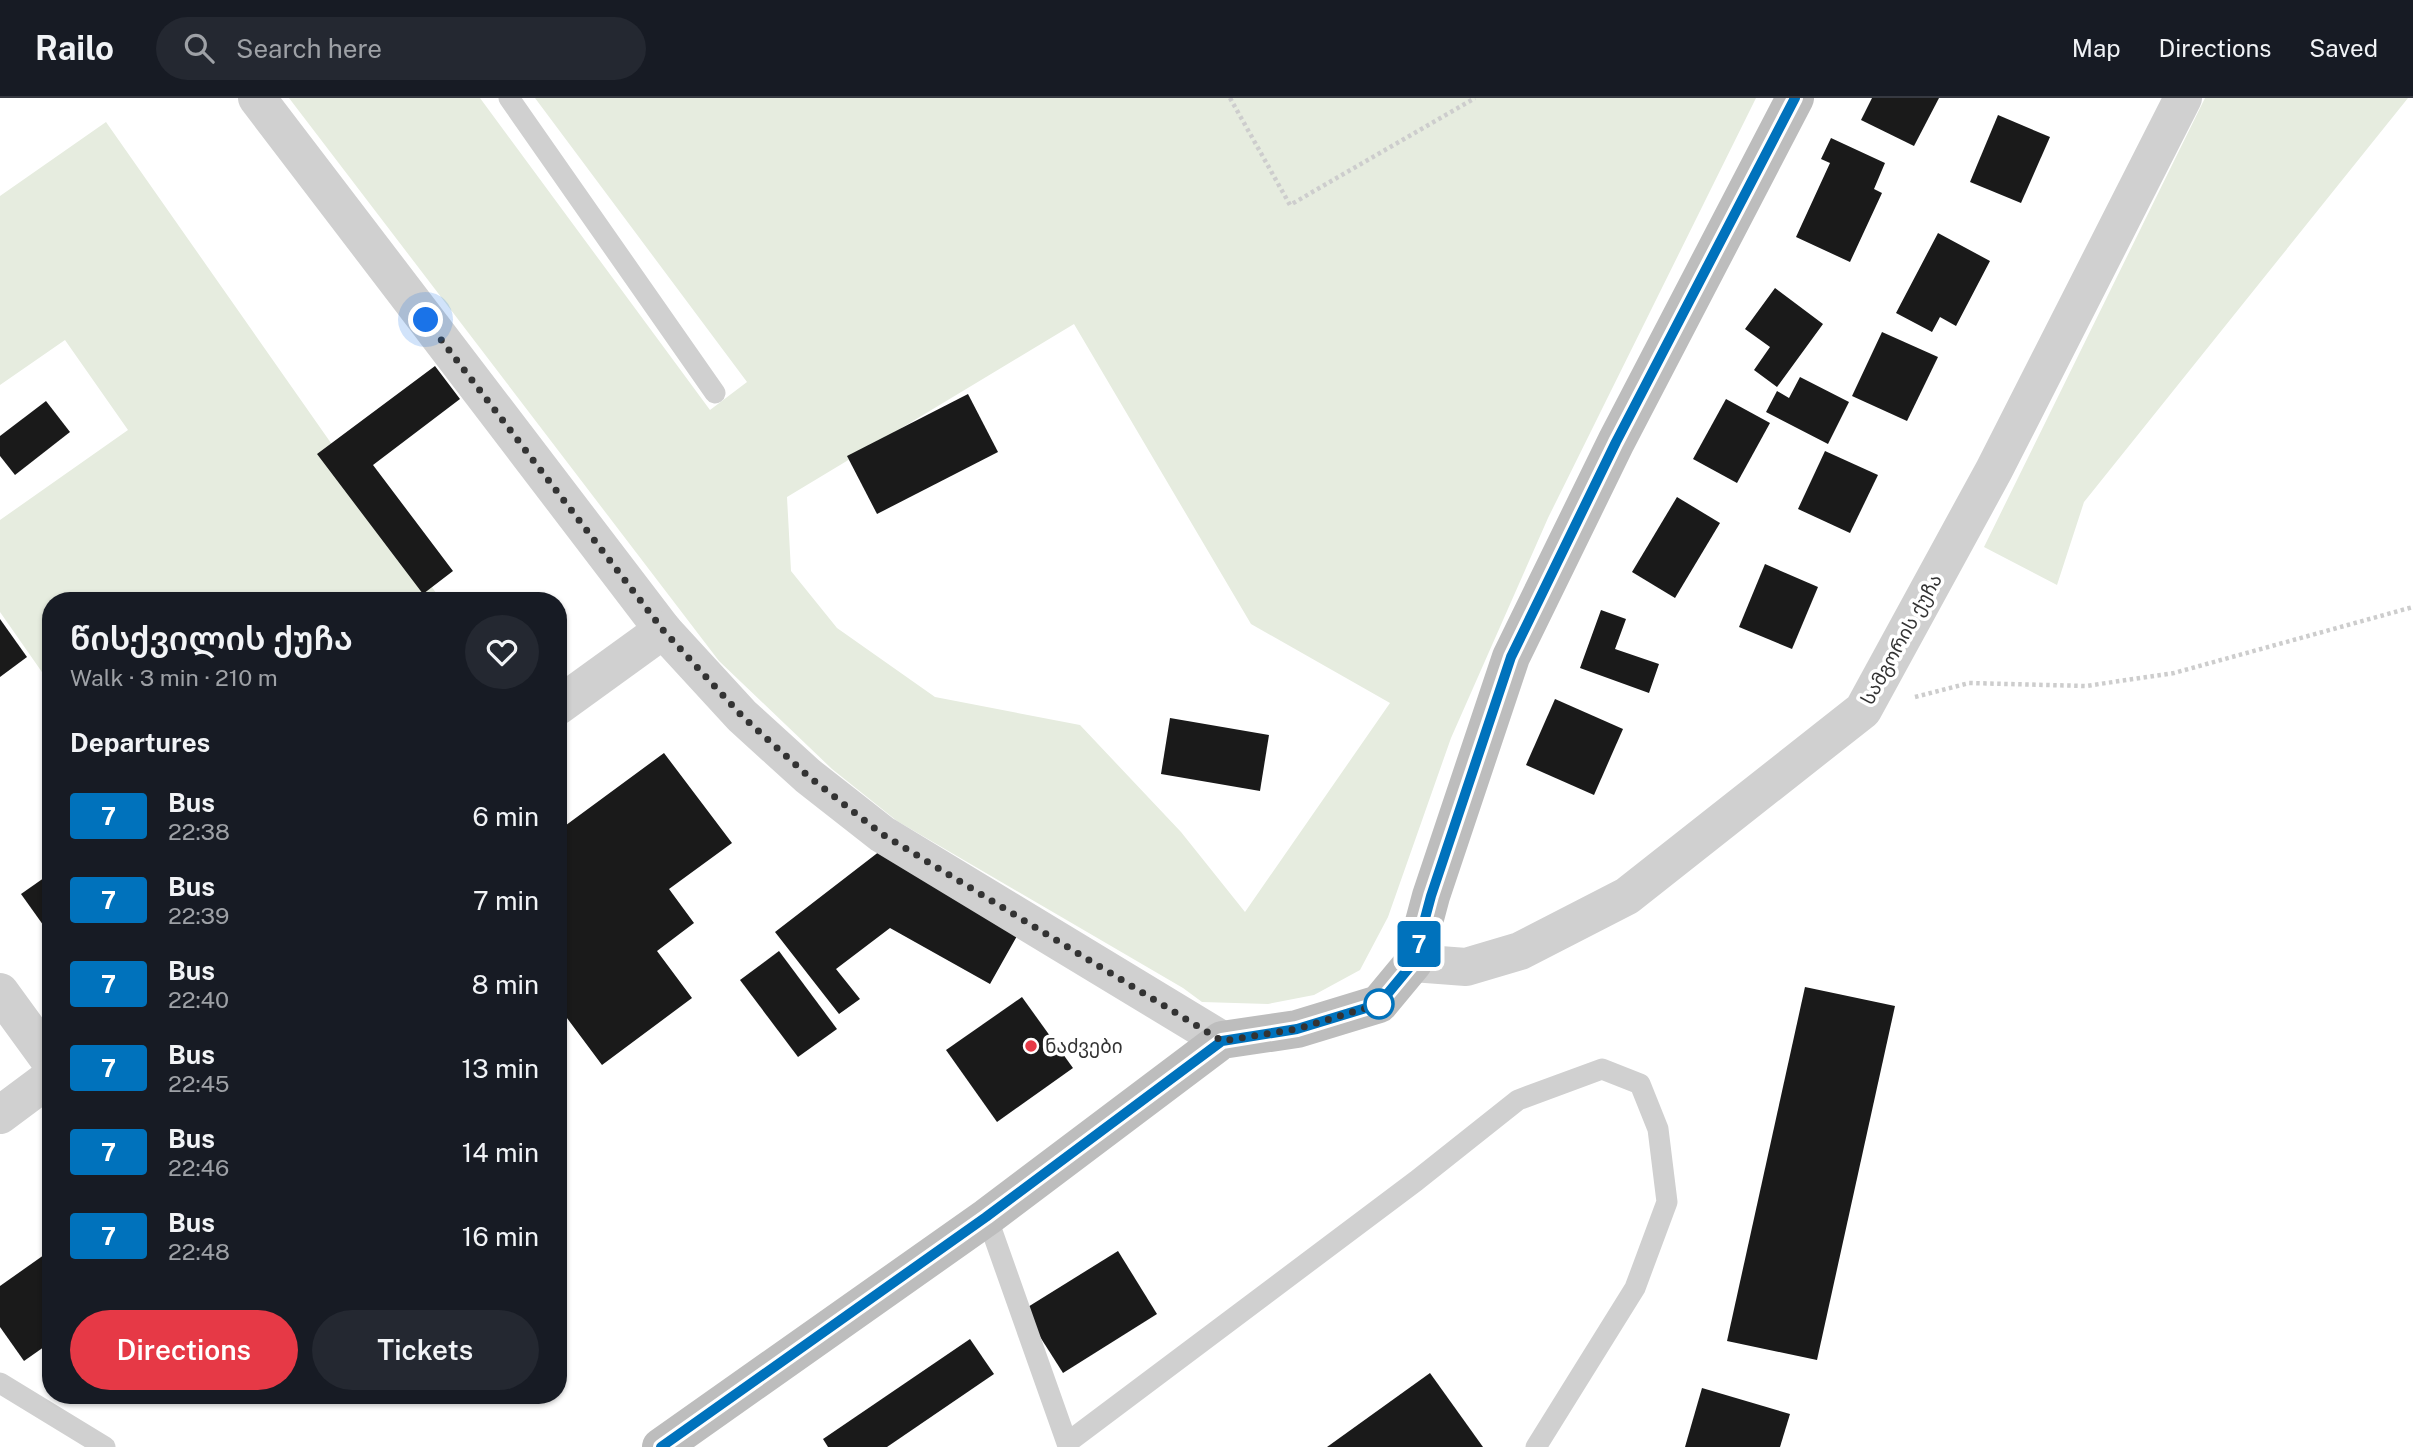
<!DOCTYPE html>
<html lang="en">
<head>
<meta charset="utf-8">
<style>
	:root { --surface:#171b24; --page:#242831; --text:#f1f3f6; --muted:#9ea1a6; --line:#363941; --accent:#e63946 }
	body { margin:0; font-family:"Public Sans","Noto Sans Georgian",sans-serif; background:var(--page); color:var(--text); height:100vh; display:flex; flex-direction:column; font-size:26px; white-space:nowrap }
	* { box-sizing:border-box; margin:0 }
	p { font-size:23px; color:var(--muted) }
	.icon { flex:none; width:38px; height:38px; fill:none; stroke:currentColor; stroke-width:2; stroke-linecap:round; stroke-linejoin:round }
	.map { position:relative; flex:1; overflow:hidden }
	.details { position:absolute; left:42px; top:494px; width:525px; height:812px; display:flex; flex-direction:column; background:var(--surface); border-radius:28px; box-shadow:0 2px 5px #0004 }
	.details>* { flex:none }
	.badge { padding:0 14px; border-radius:5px; font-size:24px; line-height:46px }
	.you { position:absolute; width:35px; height:35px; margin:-18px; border:5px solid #fff; border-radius:50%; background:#1a73e8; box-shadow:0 0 0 10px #1a73e833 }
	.map>.badge { position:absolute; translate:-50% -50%; box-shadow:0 0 0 4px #fff }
	h2 { padding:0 28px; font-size:26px; line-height:63px }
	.round { display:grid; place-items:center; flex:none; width:74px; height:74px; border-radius:37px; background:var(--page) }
	.head { display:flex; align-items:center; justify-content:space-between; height:119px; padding:0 28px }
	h1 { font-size:33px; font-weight:600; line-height:52px }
	.cta { display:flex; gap:14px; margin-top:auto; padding:14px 28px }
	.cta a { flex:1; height:80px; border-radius:42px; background:var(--accent); color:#fff; font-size:28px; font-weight:600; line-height:80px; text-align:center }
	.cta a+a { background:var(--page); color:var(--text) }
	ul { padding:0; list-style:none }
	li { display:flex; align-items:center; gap:21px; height:84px; padding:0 28px }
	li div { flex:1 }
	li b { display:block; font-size:26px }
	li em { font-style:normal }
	li .badge { min-width:77px; font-weight:700; text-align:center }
	header { display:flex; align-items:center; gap:42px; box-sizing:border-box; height:98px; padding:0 35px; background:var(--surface); border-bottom:2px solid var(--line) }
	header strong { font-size:33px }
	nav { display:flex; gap:38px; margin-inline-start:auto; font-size:24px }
	.search { width:490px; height:63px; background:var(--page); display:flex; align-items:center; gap:18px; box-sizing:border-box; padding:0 24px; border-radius:38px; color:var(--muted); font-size:26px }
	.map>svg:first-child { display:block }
	.green { fill:#e6ecdf; fill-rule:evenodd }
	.building { fill:#1a1a1a }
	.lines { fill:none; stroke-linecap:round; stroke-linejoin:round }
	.path { stroke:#cdcdcd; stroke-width:4.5; stroke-dasharray:3.5 3.5; stroke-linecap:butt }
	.lane { stroke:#d0d0d0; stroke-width:21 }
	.street { stroke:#d0d0d0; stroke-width:38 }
	.secondary { stroke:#bdbdbd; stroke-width:38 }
	.line-casing { stroke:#fff; stroke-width:16 }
	.line { stroke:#0072bc; stroke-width:10 }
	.walk { stroke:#333; stroke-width:7; stroke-dasharray:0 12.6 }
	.stop-dot { fill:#fff; stroke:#0072bc; stroke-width:3.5 }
	.poi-dot { fill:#e63946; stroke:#fff; stroke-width:2.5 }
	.labels { text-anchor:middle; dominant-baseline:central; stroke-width:7; stroke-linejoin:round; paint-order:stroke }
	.street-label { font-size:19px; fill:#333; stroke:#fff }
	.poi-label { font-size:19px; fill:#333; stroke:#fff; text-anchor:start }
</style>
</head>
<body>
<header>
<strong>Railo</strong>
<div class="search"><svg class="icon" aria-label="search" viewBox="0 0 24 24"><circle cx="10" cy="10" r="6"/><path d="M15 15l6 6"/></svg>Search here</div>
<nav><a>Map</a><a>Directions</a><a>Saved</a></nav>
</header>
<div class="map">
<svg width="2413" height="1349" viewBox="0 0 2413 1349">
	<rect width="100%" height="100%" fill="#fff"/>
	<g class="green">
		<path d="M 289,0 L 480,0 L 710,312 L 747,284 L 535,0 L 1756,0 L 1548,420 L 1451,640 L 1388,819 L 1360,872 L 1314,897 L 1268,906 L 1202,904 L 1183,890 L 897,723 L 832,671 L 719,563 ZM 1074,226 L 1251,526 L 1390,605 L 1245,814 L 1181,734 L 1080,627 L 935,599 L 837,530 L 791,473 L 787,399 Z"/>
		<polygon points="2205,0 2408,0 2084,404 2057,487 1984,449"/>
		<polygon points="106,24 441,502 51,502 51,587 0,514 0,422 128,332 65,242 0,287 0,98"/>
	</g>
	<g class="building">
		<polygon points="1872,0 1939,0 1914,48 1861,22"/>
		<polygon points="1998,17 2050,39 2021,105 1970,84"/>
		<polygon points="1831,40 1885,65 1874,91 1882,95 1850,164 1796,139 1830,65 1821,61"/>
		<polygon points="1938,135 1990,163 1956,228 1940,219 1932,234 1896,215"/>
		<polygon points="1775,190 1823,226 1777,289 1754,272 1770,249 1745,231"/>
		<polygon points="1882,234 1938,259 1907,323 1852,298"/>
		<polygon points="435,268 460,301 373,367 453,473 423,496 317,356"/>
		<polygon points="1800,279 1849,304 1828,346 1766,314 1777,293 1789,300"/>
		<polygon points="968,296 998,354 877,416 847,358"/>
		<polygon points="1726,301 1770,325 1737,385 1693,361"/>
		<polygon points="46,303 70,334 15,377 0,358 0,338"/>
		<polygon points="1825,353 1878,377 1850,435 1798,411"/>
		<polygon points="1677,399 1720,425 1675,500 1632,474"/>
		<polygon points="1765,466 1818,489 1792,551 1739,529"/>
		<polygon points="1601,512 1626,521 1615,551 1659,566 1649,595 1580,570"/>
		<polygon points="0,521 27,559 0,579"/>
		<polygon points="1555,601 1623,631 1594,697 1526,667"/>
		<polygon points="1170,620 1269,637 1260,693 1161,676"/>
		<polygon points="664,655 732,745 669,791 694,825 657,853 692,900 602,967 558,908 558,733"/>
		<polygon points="880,753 1021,831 990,886 890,830 836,871 860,901 839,916 775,834"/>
		<polygon points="51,775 51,838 21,796"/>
		<polygon points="779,853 837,931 798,959 740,882"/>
		<polygon points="1805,889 1895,908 1817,1262 1727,1243"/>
		<polygon points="1022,899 1073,970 997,1024 946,952"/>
		<polygon points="51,1152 51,1244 24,1263 0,1229 0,1188"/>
		<polygon points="1118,1153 1157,1216 1063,1275 1023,1212"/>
		<polygon points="970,1241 994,1276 887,1349 828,1349 823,1341"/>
		<polygon points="1430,1275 1483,1349 1327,1349"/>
		<polygon points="1702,1290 1790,1316 1780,1349 1685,1349"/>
	</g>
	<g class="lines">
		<g class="path">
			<polyline points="1230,0 1290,107 1475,0"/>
			<polyline points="1915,599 1969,585 2086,588 2174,575 2413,509"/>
		</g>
		<g class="lane">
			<polyline points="509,0 715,295"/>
			<polyline points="987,1119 1067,1345 1416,1083 1518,1002 1602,971 1640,986 1658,1031 1667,1104 1635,1190 1536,1349"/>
			<polyline points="0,1285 105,1349"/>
		</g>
		<g class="street">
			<polyline points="257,0 663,532 742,618 808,678 882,736 1222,942"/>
			<polyline points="558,608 663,532"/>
			<polyline points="1413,865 1466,869 1520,853 1627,798 1863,612 1994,372 2183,0"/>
			<polyline points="0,894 51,964"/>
			<polyline points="0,1017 51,979"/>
		</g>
		<polyline class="secondary" points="661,1349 987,1119 1222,942 1297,931 1379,906 1413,865 1431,798 1511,559 1616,344 1795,0"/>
	</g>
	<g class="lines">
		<g class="line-casing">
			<polyline id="line" points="661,1349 986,1119 1222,943 1297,931 1379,906 1413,865 1431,798 1511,559 1616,344 1795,0"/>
		</g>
		<use href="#line" class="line"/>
		<polyline class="walk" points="426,222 663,532 742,618 808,678 882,736 1222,943 1297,931 1379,906"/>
	</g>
	<circle class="stop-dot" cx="1379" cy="906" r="14"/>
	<circle class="poi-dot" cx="1031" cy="948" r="7"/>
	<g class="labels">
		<g class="street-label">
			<text transform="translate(1901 541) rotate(-61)">სამგორის ქუჩა</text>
		</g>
		<g class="poi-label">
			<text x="1045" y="948">ნაძვები</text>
		</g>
	</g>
</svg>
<div class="you" style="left:426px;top:222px"></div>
<b class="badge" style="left:1419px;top:846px;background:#0072bc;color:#fff">7</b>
<section class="details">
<div class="head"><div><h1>წისქვილის ქუჩა</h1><p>Walk · 3 min · 210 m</p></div><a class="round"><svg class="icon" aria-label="heart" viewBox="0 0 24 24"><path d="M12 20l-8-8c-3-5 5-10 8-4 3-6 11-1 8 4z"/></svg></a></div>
<h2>Departures</h2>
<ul>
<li><span class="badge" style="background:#0072bc;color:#fff">7</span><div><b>Bus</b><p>22:38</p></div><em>6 min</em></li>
<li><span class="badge" style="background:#0072bc;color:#fff">7</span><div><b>Bus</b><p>22:39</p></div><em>7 min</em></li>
<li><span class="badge" style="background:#0072bc;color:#fff">7</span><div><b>Bus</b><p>22:40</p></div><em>8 min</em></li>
<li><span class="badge" style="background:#0072bc;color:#fff">7</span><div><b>Bus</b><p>22:45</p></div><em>13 min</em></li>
<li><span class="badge" style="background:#0072bc;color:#fff">7</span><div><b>Bus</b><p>22:46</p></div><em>14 min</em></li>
<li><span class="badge" style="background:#0072bc;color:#fff">7</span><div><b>Bus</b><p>22:48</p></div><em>16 min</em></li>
</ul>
<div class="cta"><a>Directions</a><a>Tickets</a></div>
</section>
</div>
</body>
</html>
